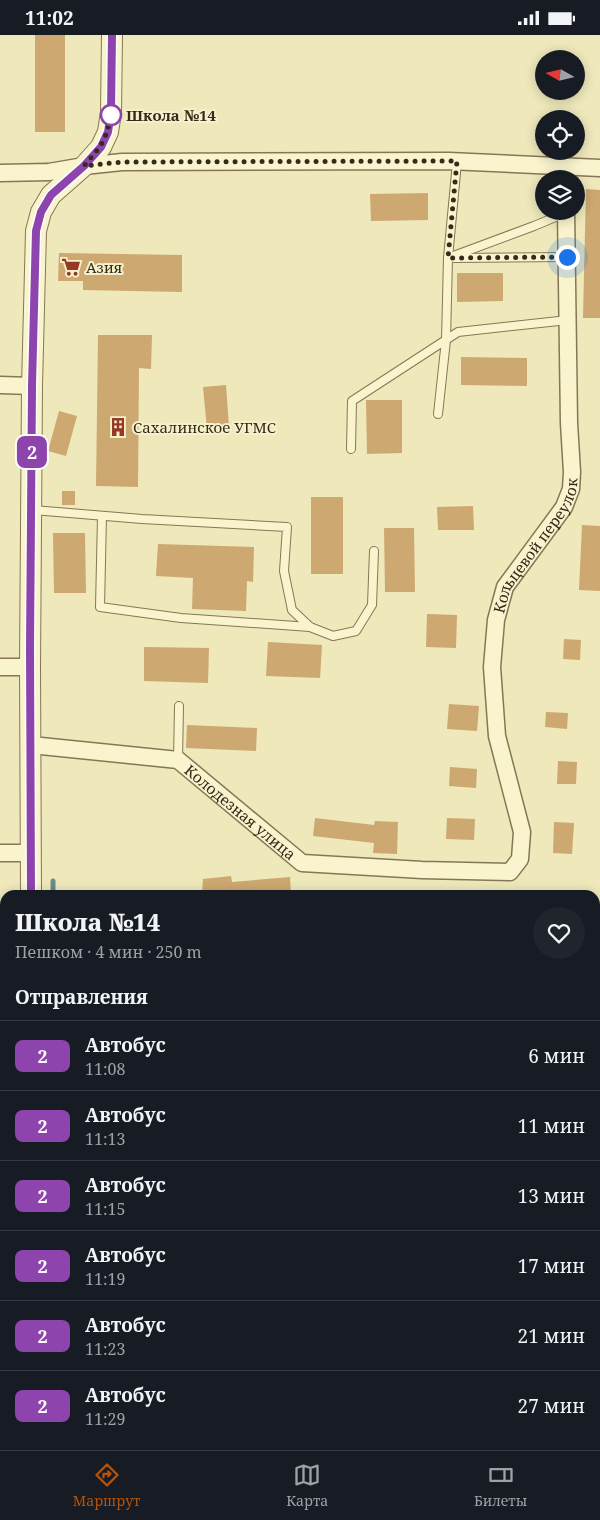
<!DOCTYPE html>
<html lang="ru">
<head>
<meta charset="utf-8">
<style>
	:root { --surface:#171b24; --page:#20242c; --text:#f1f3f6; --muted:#9ea1a6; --line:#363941; --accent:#b45309 }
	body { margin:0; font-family:"Noto Serif",serif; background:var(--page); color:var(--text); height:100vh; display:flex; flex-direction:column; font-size:19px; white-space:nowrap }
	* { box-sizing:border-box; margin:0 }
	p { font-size:16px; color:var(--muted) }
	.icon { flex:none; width:28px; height:28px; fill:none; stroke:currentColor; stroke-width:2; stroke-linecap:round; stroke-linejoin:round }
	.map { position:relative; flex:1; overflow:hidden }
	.side { position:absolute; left:0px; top:855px; width:600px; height:560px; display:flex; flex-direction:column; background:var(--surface); border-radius:15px 15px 0 0; box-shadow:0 2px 12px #0003 }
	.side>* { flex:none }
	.badge { padding:0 10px; border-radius:8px; font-size:18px; line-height:32px }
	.needle { width:32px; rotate:278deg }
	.tools { position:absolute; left:535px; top:15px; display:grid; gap:10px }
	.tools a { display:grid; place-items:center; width:50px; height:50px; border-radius:50%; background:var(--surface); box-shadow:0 2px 12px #0003; font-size:25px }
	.you { position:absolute; width:25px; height:25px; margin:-12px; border:4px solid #fff; border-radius:50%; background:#1a73e8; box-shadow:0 0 0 8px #1a73e833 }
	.map>.badge { position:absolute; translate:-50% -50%; box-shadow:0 0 0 2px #fff }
	h2 { padding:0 15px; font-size:19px; line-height:45px }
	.round { display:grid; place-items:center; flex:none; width:52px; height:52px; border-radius:26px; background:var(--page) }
	.head { display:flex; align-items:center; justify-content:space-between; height:85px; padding:0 15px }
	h1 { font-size:24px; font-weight:800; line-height:38px }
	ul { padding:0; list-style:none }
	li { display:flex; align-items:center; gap:15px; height:70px; padding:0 15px; border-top:1px solid var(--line) }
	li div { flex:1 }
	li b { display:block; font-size:19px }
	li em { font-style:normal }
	li .badge { min-width:55px; font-weight:700; text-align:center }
	.status { display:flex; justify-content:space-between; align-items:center; height:35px; padding:0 25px; background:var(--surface); direction:ltr }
	.status svg { height:14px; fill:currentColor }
	.menu { display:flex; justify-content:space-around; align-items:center; height:70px; border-top:1px solid var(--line); background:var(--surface); font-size:14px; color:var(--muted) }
	.menu a { display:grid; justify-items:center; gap:2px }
	.menu .active { color:var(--accent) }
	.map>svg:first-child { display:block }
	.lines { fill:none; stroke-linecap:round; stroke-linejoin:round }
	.stream { stroke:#678c89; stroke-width:5 }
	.building { fill:#cda870 }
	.service-casing { stroke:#857755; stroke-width:10 }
	.minor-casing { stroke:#857755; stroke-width:19 }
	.tertiary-casing { stroke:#857755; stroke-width:22 }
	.service { stroke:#f9f4ce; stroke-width:8 }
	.minor { stroke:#f9f4ce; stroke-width:16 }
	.tertiary { stroke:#f9f4ce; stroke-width:20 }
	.line-casing { stroke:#fff; stroke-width:11 }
	.line { stroke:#8e44ad; stroke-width:8 }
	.walk { stroke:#342b1a; stroke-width:5; stroke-dasharray:0 9 }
	.stop-dot { fill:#fff; stroke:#8e44ad; stroke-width:2.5 }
	.labels { text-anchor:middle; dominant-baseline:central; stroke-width:4; stroke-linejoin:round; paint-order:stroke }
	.stop-label { font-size:15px; font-weight:bold; fill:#342b1a; stroke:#f6f1cb; text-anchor:start }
	.poi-label { font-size:15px; fill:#342b1a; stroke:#f6f1cb; text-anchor:start }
	.street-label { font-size:15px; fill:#342b1a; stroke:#f6f1cb }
</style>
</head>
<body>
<div class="status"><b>11:02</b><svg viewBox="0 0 49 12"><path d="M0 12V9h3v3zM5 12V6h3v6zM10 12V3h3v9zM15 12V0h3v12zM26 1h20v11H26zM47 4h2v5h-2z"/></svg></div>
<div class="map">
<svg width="600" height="1415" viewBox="0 0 600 1415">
	<rect width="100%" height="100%" fill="#eee8bb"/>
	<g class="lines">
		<g class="stream">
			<polyline points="53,860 53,846"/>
			<polyline points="0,976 5,976"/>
			<polyline points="595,1083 600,1084"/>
			<polyline points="43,1410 43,1415"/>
		</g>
	</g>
	<g class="building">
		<rect x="35" y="0" width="30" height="97"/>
		<polygon points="586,154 600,155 600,283 583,283"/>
		<polygon points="428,158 428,185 371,186 370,159"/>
		<polygon points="59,218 182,220 182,257 83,255 83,246 58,246"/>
		<polygon points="457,238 503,238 503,266 457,267"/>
		<polygon points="98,300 152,300 151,334 139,333 138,452 96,451"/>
		<polygon points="461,322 527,323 527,351 461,350"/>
		<polygon points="226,350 229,392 207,394 203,352"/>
		<polygon points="366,365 402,365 402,418 367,419"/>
		<polygon points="59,376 77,381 66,421 48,416"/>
		<rect x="62" y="456" width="13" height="14"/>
		<rect x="311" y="462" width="32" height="77"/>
		<polygon points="473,471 474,495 438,495 437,472"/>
		<polygon points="582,490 600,491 600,556 579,555"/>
		<polygon points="384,493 414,493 415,557 385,557"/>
		<polygon points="53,498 85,498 86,558 54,558"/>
		<polygon points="158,509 254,512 253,547 247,546 246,576 192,574 193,543 156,541"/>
		<polygon points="427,579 457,580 456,613 426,612"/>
		<polygon points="564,604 581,605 580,625 563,624"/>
		<polygon points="268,607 322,610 320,643 266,641"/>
		<polygon points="144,612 209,613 208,648 144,646"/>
		<polygon points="449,669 479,671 477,696 447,694"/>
		<polygon points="546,677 568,678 567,694 545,692"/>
		<polygon points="187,690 257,693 256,716 186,713"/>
		<polygon points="558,726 577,727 576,749 557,749"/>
		<polygon points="450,732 477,734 476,753 449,751"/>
		<polygon points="315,783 374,790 375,786 398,787 397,819 373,818 374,808 313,801"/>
		<polygon points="447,783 475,784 474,805 446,804"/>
		<polygon points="554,787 574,788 572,819 553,818"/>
		<polygon points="231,841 232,847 290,842 291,860 202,860 203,844"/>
	</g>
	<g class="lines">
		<g class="service-casing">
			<g id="service">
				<polyline points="448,223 534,191 565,178"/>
				<polyline points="454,223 567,222"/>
				<polyline points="438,379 446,305 448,223 457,127"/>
				<polyline points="351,414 352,366 458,297 568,285"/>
				<polyline points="33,475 142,484 287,492 284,536 292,575 310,592 333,601 356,596 372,570 374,516"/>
				<polyline points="102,481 100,572 181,583 310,592"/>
				<polyline points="178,725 179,671"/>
				<polyline points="0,1034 5,1034"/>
				<polyline points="487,1415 487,1410"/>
			</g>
		</g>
		<g class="minor-casing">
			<g id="minor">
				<polyline points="0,138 49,137 84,131 122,127 449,126 600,133"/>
				<polyline points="0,350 32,351"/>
				<polyline points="0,632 30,632"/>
				<path id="s1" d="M 31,710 L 178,725 L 302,828 L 422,835 L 510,837 L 520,824 L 522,797 L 497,701 L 492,632 L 496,585 L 505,552 L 564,472 L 571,454 L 572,437 L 569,388 L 566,176"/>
				<polyline points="0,818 32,818"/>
			</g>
		</g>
		<g class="tertiary-casing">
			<g id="tertiary">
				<polyline points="31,860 30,632 32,351 36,196 41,177 51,160 84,131 101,112 108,97 111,77 112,0"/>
				<polyline points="26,1410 26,1415"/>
			</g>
		</g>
		<use href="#service" class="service"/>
		<use href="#minor" class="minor"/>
		<use href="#tertiary" class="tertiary"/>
	</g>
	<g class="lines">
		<g class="line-casing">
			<polyline id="line" points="31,860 30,613 32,351 36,196 41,177 51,160 84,131 101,112 108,97 111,77 112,0"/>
		</g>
		<use href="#line" class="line"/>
		<path class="walk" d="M 111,80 L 111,77 C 107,105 102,110 84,131 L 122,127 L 457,126 L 448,223 L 567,222"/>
	</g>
	<defs>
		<g id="supermarket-bare" transform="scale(1.5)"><path d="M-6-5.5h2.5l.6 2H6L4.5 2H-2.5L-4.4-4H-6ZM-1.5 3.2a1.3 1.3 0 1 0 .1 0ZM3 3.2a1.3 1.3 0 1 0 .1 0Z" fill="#953824" stroke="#f6f1cb" stroke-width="2.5" paint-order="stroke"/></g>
		<g id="building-bare" transform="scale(1.5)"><path d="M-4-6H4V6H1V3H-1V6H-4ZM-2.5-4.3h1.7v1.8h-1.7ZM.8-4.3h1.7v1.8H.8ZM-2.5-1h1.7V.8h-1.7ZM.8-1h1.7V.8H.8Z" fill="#953824" stroke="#f6f1cb" stroke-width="2.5" paint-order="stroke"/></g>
	</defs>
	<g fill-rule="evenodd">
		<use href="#supermarket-bare" x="71" y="232"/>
		<use href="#building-bare" x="118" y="392"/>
	</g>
	<circle class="stop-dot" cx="111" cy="80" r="10"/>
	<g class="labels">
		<g class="stop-label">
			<text x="126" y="80">Школа №14</text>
		</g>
		<g class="poi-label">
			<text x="86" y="232">Азия</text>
			<text x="133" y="392">Сахалинское УГМС</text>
		</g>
		<g class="street-label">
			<text stroke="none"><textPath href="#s1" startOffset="862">Кольцевой переулок</textPath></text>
			<text stroke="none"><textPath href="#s1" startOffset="229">Колодезная улица</textPath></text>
		</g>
	</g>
</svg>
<div class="tools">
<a><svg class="needle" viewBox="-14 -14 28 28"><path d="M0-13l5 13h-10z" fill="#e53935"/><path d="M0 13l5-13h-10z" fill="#9ea1a6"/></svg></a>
<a><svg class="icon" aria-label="locate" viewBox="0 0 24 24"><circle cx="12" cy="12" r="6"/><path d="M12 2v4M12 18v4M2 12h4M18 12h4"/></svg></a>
<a><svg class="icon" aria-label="layers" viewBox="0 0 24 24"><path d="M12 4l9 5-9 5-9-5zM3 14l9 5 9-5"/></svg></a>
</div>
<div class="you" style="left:567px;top:222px"></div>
<b class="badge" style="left:32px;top:417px;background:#8e44ad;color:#fff">2</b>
<section class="side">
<div class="head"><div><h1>Школа №14</h1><p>Пешком · 4 мин · 250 m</p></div><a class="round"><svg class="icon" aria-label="heart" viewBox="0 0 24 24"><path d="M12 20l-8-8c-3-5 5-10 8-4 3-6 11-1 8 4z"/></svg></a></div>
<h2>Отправления</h2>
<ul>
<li><span class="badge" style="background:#8e44ad;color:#fff">2</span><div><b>Автобус</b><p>11:08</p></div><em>6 мин</em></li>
<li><span class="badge" style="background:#8e44ad;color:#fff">2</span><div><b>Автобус</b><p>11:13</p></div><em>11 мин</em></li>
<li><span class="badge" style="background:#8e44ad;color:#fff">2</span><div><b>Автобус</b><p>11:15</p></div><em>13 мин</em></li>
<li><span class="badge" style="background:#8e44ad;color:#fff">2</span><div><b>Автобус</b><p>11:19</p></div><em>17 мин</em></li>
<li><span class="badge" style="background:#8e44ad;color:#fff">2</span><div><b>Автобус</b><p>11:23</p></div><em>21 мин</em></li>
<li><span class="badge" style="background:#8e44ad;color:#fff">2</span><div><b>Автобус</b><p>11:29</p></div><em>27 мин</em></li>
</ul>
</section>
</div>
<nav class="menu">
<a class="active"><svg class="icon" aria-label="directions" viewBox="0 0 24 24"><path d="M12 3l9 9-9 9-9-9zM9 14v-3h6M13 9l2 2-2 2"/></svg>Маршрут</a>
<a><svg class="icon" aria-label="map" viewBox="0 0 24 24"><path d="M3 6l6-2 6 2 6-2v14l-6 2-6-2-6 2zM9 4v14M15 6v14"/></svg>Карта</a>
<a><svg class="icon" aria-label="tickets" viewBox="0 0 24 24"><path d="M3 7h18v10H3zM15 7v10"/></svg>Билеты</a>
</nav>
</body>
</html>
